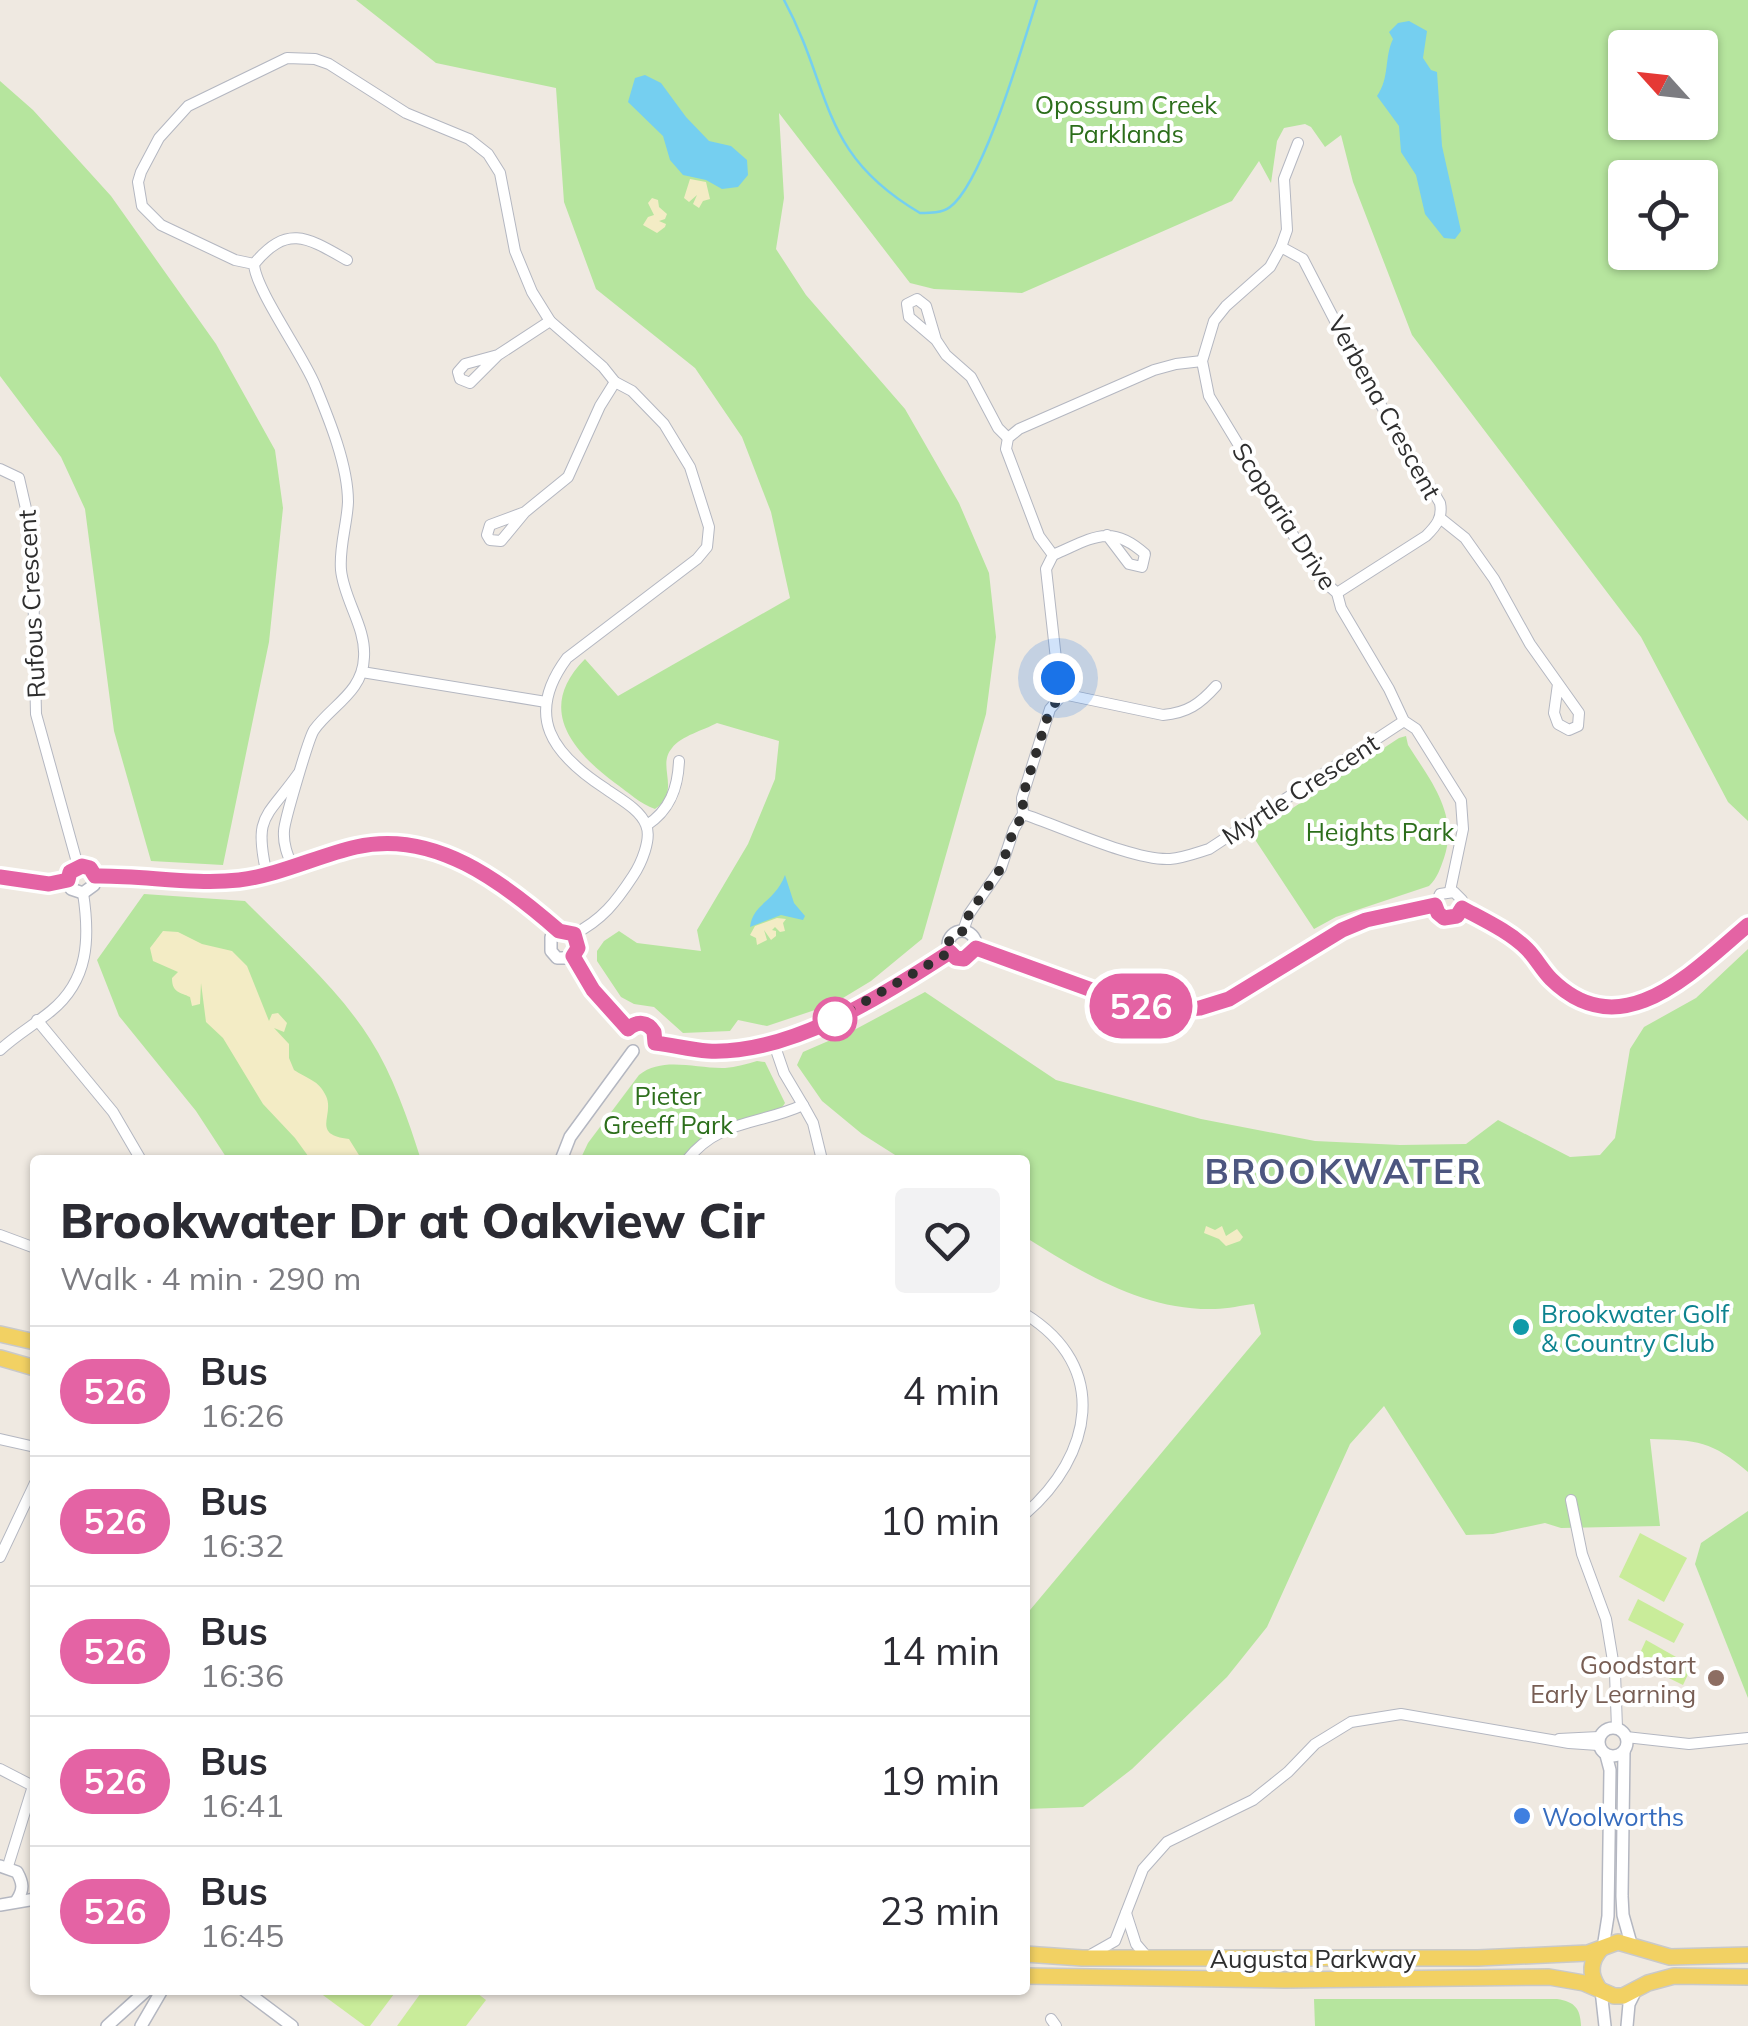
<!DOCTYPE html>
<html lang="en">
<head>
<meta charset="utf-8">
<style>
	:root { --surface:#fff; --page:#f2f2f3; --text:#2b2b33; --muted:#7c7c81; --line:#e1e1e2 }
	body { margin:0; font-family:Mulish,sans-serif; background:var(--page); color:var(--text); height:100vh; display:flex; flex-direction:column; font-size:38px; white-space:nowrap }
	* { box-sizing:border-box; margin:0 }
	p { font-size:32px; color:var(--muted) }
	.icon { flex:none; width:55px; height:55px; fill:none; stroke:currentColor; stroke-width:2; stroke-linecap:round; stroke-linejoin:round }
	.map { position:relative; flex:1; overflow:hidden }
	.side { position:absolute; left:30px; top:1155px; width:1000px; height:840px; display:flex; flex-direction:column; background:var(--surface); border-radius:10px; box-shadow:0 2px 8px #0004 }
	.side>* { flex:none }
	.badge { padding:0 20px; border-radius:32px; font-size:35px; line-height:65px }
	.needle { width:65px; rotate:297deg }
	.controls { position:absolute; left:1608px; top:30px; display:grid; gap:20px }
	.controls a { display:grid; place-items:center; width:110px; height:110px; border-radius:10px; background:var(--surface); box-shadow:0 2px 8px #0004; font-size:50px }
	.you { position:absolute; width:50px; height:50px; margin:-25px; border:8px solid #fff; border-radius:50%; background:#1a73e8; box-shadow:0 0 0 15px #1a73e833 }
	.map>.badge { position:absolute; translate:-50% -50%; box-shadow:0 0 0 5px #fff }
	.round { display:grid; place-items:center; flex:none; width:105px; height:105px; border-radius:10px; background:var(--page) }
	.headline { display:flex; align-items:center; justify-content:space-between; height:170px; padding:0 30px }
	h1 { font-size:48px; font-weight:800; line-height:75px }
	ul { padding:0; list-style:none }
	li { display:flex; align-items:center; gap:30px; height:130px; padding:0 30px; border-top:2px solid var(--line) }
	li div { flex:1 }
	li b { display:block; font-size:38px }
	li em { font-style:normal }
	li .badge { min-width:110px; font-weight:700; text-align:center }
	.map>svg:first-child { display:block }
	.green { fill:#b6e59e; fill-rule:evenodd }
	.sand { fill:#f3ecc5 }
	.pitch { fill:#c9ec9a }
	.water { fill:#75cff0 }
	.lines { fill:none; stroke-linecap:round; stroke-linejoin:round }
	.stream { stroke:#75cff0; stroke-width:2.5 }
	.minor-casing { stroke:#b4b7c1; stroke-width:12 }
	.tertiary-casing { stroke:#b4b7c1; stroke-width:14 }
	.primary-casing { stroke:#c9c9c9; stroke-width:18 }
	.minor { stroke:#fff; stroke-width:10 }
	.tertiary { stroke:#fff; stroke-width:11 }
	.primary { stroke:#f2d163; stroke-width:15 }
	.line-casing { stroke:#fff; stroke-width:22 }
	.line { stroke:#e463a4; stroke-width:15 }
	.walk { stroke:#2e2e2e; stroke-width:10; stroke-dasharray:0 18 }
	.stop-dot { fill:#fff; stroke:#e463a4; stroke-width:5 }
	.culture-dot { fill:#0f9aa8; stroke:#fff; stroke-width:4 }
	.education-dot { fill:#8d6e63; stroke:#fff; stroke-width:4 }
	.shop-dot { fill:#3f7fe0; stroke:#fff; stroke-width:4 }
	.labels { text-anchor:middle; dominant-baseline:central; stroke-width:8; stroke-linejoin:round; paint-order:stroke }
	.park-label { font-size:25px; fill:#2c6e1b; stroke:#fff }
	.street-label { font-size:25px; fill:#2e2e2e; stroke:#fff }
	.culture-label { font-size:25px; fill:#0d838f; stroke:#fff; text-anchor:start }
	.education-label { font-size:25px; fill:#785e54; stroke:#fff; text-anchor:end }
	.shop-label { font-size:25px; fill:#366cbe; stroke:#fff; text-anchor:start }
	.district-label { font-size:35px; font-weight:bold; letter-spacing:2.5px; fill:#4d5680; stroke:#fff }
</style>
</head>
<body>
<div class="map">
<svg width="1748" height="2026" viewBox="0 0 1748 2026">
	<rect width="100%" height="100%" fill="#efe9e1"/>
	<g class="green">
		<path d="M 356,0 L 1748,0 L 1748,821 L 1728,802 L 1641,637 L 1412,335 L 1353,182 L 1341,135 L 1325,147 L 1311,127 L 1305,124 L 1284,128 L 1277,141 L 1271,183 L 1259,161 L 1232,201 L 1022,293 L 934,289 L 910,283 L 779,113 L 784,198 L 776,249 L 806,295 L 905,409 L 959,503 L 989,573 L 996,637 L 986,714 L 922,939 L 871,981 L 833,1004 L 767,1026 L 738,1020 L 730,1031 L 683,1033 L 654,1007 L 634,1004 L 621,997 L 597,961 L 597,951 L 604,941 L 619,931 L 637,943 L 701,951 L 697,930 L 748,844 L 775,779 L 779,741 L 717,723 C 704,730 681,736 672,748 C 656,767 682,790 655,809 C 640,804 628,792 615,783 C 571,750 536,708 585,659 L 618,696 L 790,598 L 771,512 L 742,437 L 695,368 L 596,289 L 564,202 L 556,88 L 436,63 ZM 1625,48 L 1700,48 L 1700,122 L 1625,122 ZM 1625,178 L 1700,178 L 1700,252 L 1625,252 Z"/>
		<polygon points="0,81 33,110 111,196 216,344 275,450 283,508 269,642 223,865 151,861 114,731 85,509 61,457 0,376"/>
		<path d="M 1406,736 L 1408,745 C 1430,780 1459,814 1444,858 C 1440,869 1438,877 1429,886 L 1336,917 L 1314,929 L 1252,835 L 1399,738 Z"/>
		<path d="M 144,894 L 245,901 C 287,944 337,987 370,1039 C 393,1075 408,1119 421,1160 L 228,1160 L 196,1111 L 119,1016 L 97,960 Z"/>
		<path d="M 1748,949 L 1748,1472 C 1712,1441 1697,1440 1650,1439 L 1660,1526 L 1561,1528 L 1545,1523 L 1493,1534 L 1466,1535 L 1384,1406 L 1350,1444 L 1267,1627 L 1227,1677 L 1132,1769 L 1083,1807 L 1025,1809 L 1025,1616 L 1261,1334 L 1254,1304 C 1242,1305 1228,1309 1215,1309 C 1144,1311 1083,1273 1025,1237 L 1025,1160 L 903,1160 L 862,1134 L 822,1101 L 797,1065 L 803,1052 L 856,1029 L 925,992 L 1056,1080 L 1201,1119 L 1315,1141 L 1400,1145 L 1466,1144 L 1498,1120 L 1570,1157 L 1600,1155 L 1615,1138 L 1630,1049 L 1644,1027 L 1696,998 Z"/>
		<path d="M 757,1061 L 765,1062 L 785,1103 L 781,1109 C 740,1119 708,1125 682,1160 L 580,1160 L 588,1143 L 639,1075 C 663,1056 696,1069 725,1068 C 736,1067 747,1064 757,1061 Z"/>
		<polygon points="1748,1511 1748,1698 1695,1564 1701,1543"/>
		<path d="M 1314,1999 L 1557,1999 C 1575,2002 1580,2008 1581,2026 L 1315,2026 Z"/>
	</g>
	<g class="sand">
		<polygon points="690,179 706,182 710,199 703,201 699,208 693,204 697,195 689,202 684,198"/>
		<polygon points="652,198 658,200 659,207 667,214 665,219 659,221 666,224 665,227 657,233 643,225 648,217 654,215 648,203"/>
		<polygon points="777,918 786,919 783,923 785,931 780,932 775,927 772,930 776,931 776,936 771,940 764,930 767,940 757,945 756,938 750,935 755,926"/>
		<path d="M 163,931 L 178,932 L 202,944 L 232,951 L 247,966 L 269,1021 L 272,1014 L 278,1013 L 287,1023 L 284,1032 L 274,1028 L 289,1044 L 289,1058 L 294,1070 C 307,1079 319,1080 326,1096 C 335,1115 310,1135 349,1139 L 362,1160 L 311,1160 L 295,1138 L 263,1104 L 223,1038 L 206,1022 L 201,983 L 200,1004 L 192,1006 L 190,997 C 180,992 172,993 172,978 L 178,972 L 153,961 L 150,948 Z"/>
		<polygon points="1206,1226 1215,1230 1222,1226 1226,1236 1237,1229 1243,1237 1240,1241 1226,1246 1219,1239 1204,1233"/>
	</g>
	<g class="pitch">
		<polygon points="1640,1533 1687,1558 1664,1602 1619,1577"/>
		<polygon points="1638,1599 1684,1624 1674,1643 1628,1620"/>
		<polygon points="1646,1640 1692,1666 1683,1685 1636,1662"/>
		<polygon points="316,1990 397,1990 370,2026 365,2026"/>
		<polygon points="423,1990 473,1990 486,2000 466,2026 397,2026"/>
	</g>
	<g class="water">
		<path d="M 1409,21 L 1427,31 L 1423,58 L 1431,70 L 1437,72 L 1442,146 L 1461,231 L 1455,239 L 1444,238 L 1425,214 L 1416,175 L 1401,152 L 1399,126 L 1377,96 C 1390,78 1384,57 1393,39 L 1389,32 L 1398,23 Z"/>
		<polygon points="645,75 661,83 686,117 709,141 731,146 747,160 748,175 738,187 722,189 706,180 683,175 670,160 663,136 628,102 635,78"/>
		<path d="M 785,875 L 794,903 L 805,916 L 803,920 L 781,915 L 750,927 C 753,903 775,902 785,875 Z"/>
	</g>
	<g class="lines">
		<path class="stream" d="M 784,0 C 833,91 818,153 920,213 C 930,213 942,213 950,207 C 983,183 1023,44 1037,0"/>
		<g class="minor-casing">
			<g id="minor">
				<polyline points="1298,143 1284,179 1287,230 1281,247 1270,267 1226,306 1214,321 1202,361 1209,396 1318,576 1337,593 1341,608 1389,689 1404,721 1416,729 1461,801 1463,829 1450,891"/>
				<path d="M 1281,247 L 1303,259 L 1364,377 L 1440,503 C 1443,518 1436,526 1426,536 L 1337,593"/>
				<path d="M 254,264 C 287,224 307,237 347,260"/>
				<polyline points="936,340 926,306 917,299 907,304 909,317 936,340 946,355 971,377 998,428 1008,438"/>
				<polyline points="498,355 465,364 458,372 460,379 470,383 498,355 550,321"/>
				<polyline points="0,469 19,478 32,535 36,714 78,866"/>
				<polyline points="525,512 490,525 487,535 490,540 501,541 525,512 568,477 600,406 615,382"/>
				<polyline points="1440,518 1465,538 1494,579 1530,644 1579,713 1578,726 1569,730 1558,724 1554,713 1558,684"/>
				<path d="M 1053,555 C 1091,539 1110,522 1145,554 L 1142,567 L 1129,564 L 1107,535"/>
				<polyline points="362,672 546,702"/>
				<path d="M 1063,694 L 1163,715 C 1187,713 1200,704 1216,686"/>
				<path d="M 1023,814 C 1060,826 1134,861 1170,859 C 1183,858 1196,853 1209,849 L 1404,721"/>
				<path d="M 647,825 C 670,810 678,788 679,761"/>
				<path d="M 293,868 C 288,856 283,845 284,831 C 284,822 309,737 314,730 C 332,705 363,692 364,657 C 366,627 344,600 341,570 C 339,547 347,525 348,502 C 348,465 329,419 315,385 C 303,355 255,289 254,264 L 235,260 L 161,225 L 142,206 L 138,182 L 141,172 L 159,138 L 188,106 L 287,58 L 315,59 L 329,64 L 406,113 L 469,139 L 488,154 L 500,173 L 515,251 L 532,292 L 550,321 L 603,367 L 615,382 L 632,391 L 664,424 L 690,467 L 709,527 L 707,547 L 697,559 L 567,658 C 524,716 552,754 606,789 C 618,798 640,809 646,825 C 652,839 641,864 633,876 C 616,902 602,920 574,934"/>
				<path d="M 267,875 C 253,815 266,819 298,774"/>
				<path d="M 1435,905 L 1440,894 L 1454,892 L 1462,900 L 1462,909 C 1484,920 1510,932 1527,949 C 1536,958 1542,970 1551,979 C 1622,1050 1693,971 1748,925"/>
				<path d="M 1435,905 C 1436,915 1443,920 1453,918 L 1462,909"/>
				<polyline points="963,931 969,914 1001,868 1014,829 1023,814 1022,798 1050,709 1063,694 1058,677 1046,569 1053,555 1039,536 1006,449 1008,438 1019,429 1154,370 1176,364 1202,361"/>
				<polyline points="976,948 1137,1006 1179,1010 1200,1008 1229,999 1341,931 1367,920 1435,905"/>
				<polyline points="37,1020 113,1112 141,1160"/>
				<path d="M 0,1050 C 16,1035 34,1025 51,1011 C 89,980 90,938 83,893"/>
				<polyline points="803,1105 813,1123 822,1160"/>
				<path d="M 687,1160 C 719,1119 760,1125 803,1105 L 784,1073 L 773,1041"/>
				<polyline points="0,1235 35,1248"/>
				<path d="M 1025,1314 C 1111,1367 1092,1456 1025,1514"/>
				<polyline points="0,1439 35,1447"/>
				<polyline points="1571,1500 1582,1554 1606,1619 1615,1673 1617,1728"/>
				<polyline points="0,1557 35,1483"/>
				<polyline points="1626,1737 1689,1744 1748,1738"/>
				<polyline points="1559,1739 1599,1737"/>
				<polyline points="0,1769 33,1786 8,1866"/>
				<polyline points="1126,1913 1136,1944 1148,1958"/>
				<polyline points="1092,1954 1115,1941 1143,1869 1167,1842 1253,1800 1288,1772 1315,1744 1351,1722 1401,1714 1569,1743 1598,1745"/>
				<polyline points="1051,2019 1056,2026"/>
			</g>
		</g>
		<g class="tertiary-casing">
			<g id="tertiary">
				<path d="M 95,876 C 143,875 192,885 239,880 C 276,875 307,860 342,851 C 430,827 495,875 559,931 L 571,932 L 577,938 L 578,948 L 569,958 L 557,958 L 551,951 L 551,937 L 559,931"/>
				<polyline points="0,877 49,884 67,880"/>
				<polyline points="67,880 71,889 83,893 94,885 95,876"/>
				<polyline points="67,880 70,871 78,866 90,869 95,876"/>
				<circle cx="962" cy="945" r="14"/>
				<polyline points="573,956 593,990 628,1029"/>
				<path d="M 628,1029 C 637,1021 647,1022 654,1032 L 655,1043"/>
				<path d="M 655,1043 C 673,1045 690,1050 709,1051 C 789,1055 885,995 949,952"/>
				<polyline points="561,1160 570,1137 633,1051"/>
				<circle cx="1613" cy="1742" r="14"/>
				<polyline points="1624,1751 1622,1896 1623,1915 1632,1947"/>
				<path d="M 0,1866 L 17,1872 C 23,1883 24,1889 17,1900"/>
				<polyline points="0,1905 35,1899"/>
				<polyline points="1603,1948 1608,1916 1610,1770 1606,1755"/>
				<polyline points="244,1990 292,2026"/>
				<polyline points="1601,1990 1605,2026"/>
				<polyline points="107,2026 147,1990"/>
				<polyline points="141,2026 162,1990"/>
				<polyline points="1627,2026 1629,2004 1636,1990"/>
			</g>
		</g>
		<g class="primary-casing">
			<g id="primary">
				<polyline points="0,1334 35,1342"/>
				<polyline points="0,1358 35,1368"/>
				<polyline points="1025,1954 1082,1958 1478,1958 1588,1953 1618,1942 1670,1957 1748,1955"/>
				<polyline points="1025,1976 1285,1980 1549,1977 1584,1983 1614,1996 1623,1996 1648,1983 1674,1976 1748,1977"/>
				<path d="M 1598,1987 C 1589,1974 1590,1961 1601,1949"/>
			</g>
		</g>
		<use href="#minor" class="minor"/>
		<use href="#tertiary" class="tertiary"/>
		<use href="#primary" class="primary"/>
	</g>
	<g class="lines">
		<g class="line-casing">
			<path id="line" d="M 0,877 L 49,884 L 68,880 L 70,872 L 82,866 L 90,868 L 95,876 C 142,875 192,885 239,880 C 280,875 317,856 356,847 C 434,829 503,882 559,931 L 574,934 L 578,948 L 573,956 L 593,990 L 628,1029 C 637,1021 647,1021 654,1032 L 655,1043 C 673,1045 690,1050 708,1051 C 790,1055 884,995 950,952 L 956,958 L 964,959 L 976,948 L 1136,1006 L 1178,1010 L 1200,1008 L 1229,999 L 1342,930 L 1366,920 L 1435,905 L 1438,913 L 1444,918 L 1457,916 L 1462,908 C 1484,920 1510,932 1527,949 C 1536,958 1542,970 1551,979 C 1622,1049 1693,971 1748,925"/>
		</g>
		<use href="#line" class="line"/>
		<polyline class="walk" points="835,1019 950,952 949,939 955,933 964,931 969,914 1001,868 1014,829 1024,814 1022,798 1050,709 1063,694 1058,678"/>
	</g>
	<circle class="stop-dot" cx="835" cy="1019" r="20"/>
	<circle class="culture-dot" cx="1521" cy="1327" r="10"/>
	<circle class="education-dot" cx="1716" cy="1678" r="10"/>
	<circle class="shop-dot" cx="1522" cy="1816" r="10"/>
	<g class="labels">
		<g class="park-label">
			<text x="1126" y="104">Opossum Creek<tspan x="1126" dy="29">Parklands</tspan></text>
			<text x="1380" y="831">Heights Park</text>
			<text x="668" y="1095">Pieter<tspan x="668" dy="29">Greeff Park</tspan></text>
		</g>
		<g class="street-label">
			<text transform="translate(1385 407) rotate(61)">Verbena Crescent</text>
			<text transform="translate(1285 516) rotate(57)">Scoparia Drive</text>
			<text transform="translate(31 604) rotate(-93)">Rufous Crescent</text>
			<text transform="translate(1300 789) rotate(-33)">Myrtle Crescent</text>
			<text x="1313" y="1958">Augusta Parkway</text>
		</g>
		<g class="culture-label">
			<text x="1541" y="1313">Brookwater Golf<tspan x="1541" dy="29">&amp; Country Club</tspan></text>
		</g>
		<g class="education-label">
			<text x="1696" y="1664">Goodstart<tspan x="1696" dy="29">Early Learning</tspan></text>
		</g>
		<g class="shop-label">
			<text x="1542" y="1816">Woolworths</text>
		</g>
		<g class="district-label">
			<text x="1344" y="1171">BROOKWATER</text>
		</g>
	</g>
</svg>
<div class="controls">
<a><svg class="needle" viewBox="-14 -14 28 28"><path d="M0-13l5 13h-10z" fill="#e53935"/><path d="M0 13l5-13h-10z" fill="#7c7c81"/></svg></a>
<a><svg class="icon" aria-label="locate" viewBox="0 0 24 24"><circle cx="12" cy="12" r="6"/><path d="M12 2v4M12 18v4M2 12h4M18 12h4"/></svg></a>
</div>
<div class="you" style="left:1058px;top:678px"></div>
<b class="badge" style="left:1141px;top:1006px;background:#e463a4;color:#fff">526</b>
<section class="side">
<div class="headline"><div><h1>Brookwater Dr at Oakview Cir</h1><p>Walk · 4 min · 290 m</p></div><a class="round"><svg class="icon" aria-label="heart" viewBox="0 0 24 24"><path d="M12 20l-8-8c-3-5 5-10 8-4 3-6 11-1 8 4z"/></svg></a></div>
<ul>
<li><span class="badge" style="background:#e463a4;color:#fff">526</span><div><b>Bus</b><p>16:26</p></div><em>4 min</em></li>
<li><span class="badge" style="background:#e463a4;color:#fff">526</span><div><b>Bus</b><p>16:32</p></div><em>10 min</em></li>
<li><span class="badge" style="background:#e463a4;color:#fff">526</span><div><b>Bus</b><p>16:36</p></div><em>14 min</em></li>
<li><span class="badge" style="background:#e463a4;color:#fff">526</span><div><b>Bus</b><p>16:41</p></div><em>19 min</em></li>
<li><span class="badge" style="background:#e463a4;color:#fff">526</span><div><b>Bus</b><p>16:45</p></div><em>23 min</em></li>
</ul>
</section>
</div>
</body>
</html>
